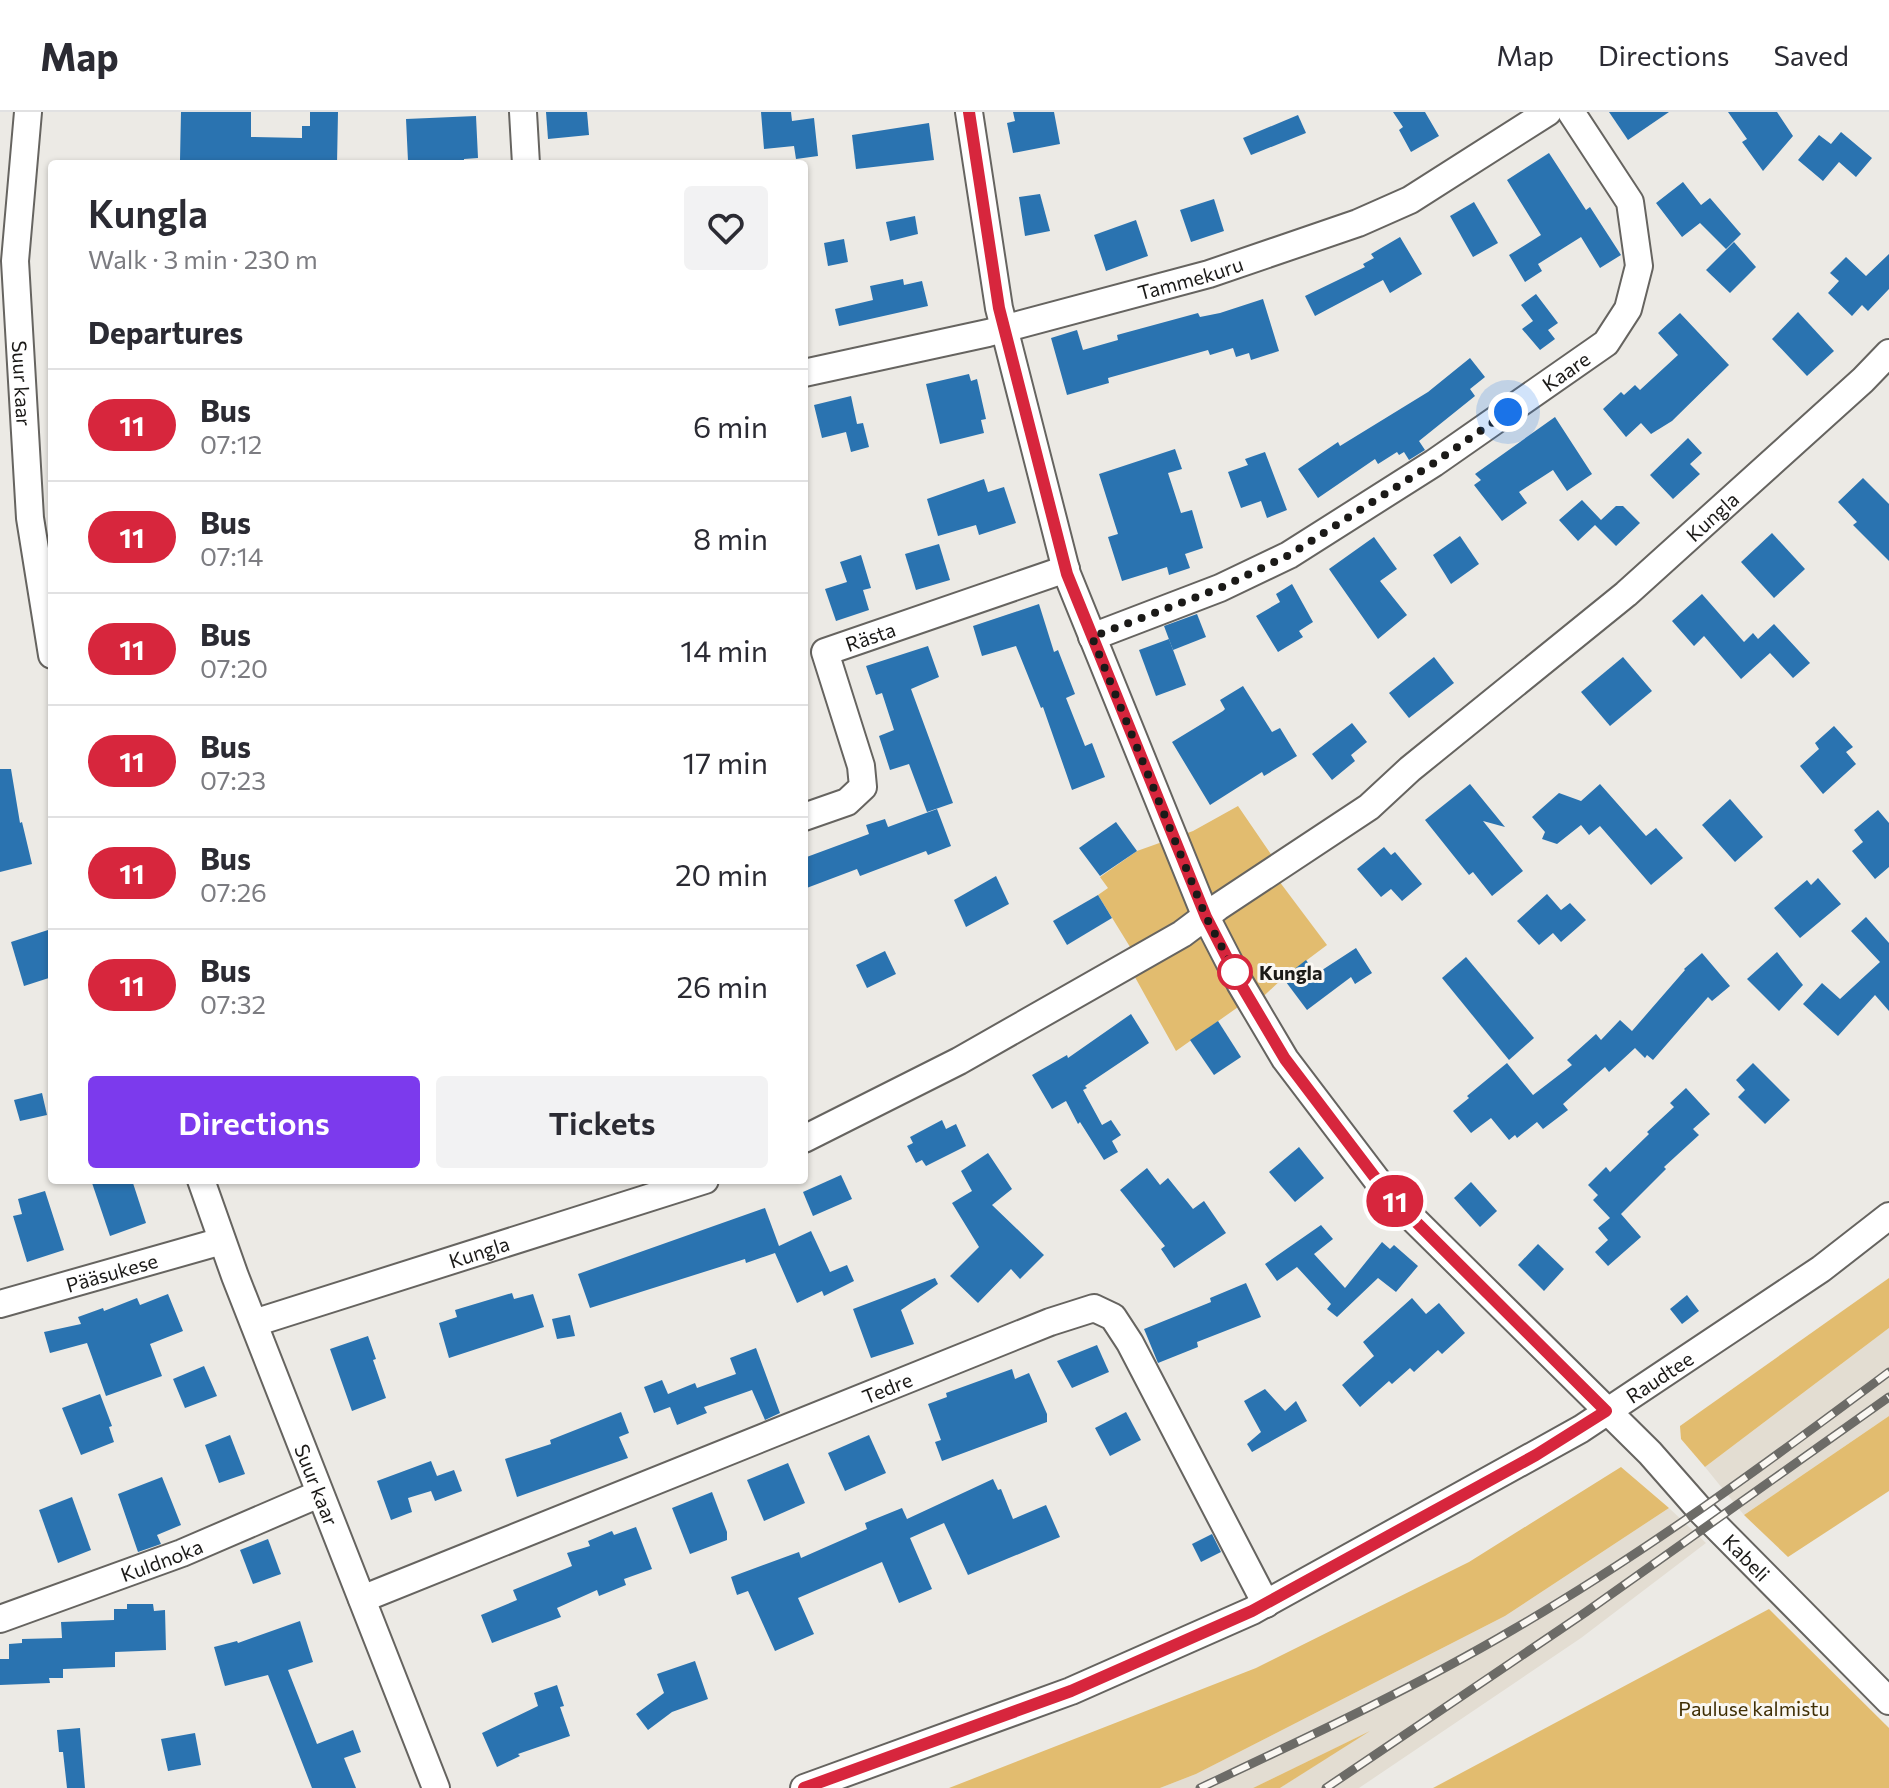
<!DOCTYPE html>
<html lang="en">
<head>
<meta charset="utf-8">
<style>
	:root { --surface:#fff; --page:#f2f2f3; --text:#2b2b33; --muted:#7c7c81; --line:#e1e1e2; --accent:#7c3aed }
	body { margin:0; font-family:Commissioner,sans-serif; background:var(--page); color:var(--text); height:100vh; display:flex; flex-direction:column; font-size:30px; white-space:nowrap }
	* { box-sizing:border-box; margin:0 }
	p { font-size:26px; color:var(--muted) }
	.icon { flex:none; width:44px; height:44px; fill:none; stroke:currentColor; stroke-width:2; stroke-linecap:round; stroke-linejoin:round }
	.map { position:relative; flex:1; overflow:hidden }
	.details { position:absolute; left:48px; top:48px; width:760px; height:1024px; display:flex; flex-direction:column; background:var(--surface); border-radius:8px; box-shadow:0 2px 6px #0004 }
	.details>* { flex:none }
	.badge { padding:0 16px; border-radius:26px; font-size:28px; line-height:52px }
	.you { position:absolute; width:40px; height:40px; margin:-20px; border:6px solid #fff; border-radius:50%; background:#1a73e8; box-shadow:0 0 0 12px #1a73e833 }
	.map>.badge { position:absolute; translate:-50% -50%; box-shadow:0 0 0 4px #fff }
	h2 { padding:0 40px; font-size:30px; line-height:72px }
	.round { display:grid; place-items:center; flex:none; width:84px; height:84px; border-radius:8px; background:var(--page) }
	.headline { display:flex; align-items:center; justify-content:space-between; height:136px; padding:0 40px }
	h1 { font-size:38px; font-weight:600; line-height:60px }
	.button { display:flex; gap:16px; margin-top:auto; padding:16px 40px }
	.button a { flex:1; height:92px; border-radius:8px; background:var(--accent); color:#fff; font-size:32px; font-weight:600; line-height:92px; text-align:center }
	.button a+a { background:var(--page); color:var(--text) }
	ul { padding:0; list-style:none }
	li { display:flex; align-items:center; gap:24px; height:112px; padding:0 40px; border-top:2px solid var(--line) }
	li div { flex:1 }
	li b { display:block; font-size:30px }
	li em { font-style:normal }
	li .badge { min-width:88px; font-weight:700; text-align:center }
	header { display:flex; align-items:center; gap:48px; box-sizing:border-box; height:112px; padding:0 40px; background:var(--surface); border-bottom:2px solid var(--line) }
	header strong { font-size:38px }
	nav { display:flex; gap:44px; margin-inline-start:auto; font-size:28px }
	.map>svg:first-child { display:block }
	.built { fill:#e3ddd2 }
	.green { fill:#e2bc6f }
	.building { fill:#2a73b0 }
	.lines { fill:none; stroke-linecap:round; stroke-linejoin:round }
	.minor-casing { stroke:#666460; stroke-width:30 }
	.minor { stroke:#fff; stroke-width:26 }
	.rail-casing { stroke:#6c6b67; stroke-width:9 }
	.rail { stroke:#faf7f2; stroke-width:6; stroke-dasharray:18; stroke-linecap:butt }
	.line-casing { stroke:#fff; stroke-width:18 }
	.line { stroke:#d7263d; stroke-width:12 }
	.walk { stroke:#1b1a18; stroke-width:8; stroke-dasharray:0 14.4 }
	.stop-dot { fill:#fff; stroke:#d7263d; stroke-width:4 }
	.labels { text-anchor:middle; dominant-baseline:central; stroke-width:6; stroke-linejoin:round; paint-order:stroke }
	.street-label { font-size:20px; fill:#1b1a18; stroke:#faf7f2 }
	.stop-label { font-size:20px; font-weight:bold; fill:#1b1a18; stroke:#faf7f2; text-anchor:start }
	.park-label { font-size:20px; fill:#402f05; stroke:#faf7f2 }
</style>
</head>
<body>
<header>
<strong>Map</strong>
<nav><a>Map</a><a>Directions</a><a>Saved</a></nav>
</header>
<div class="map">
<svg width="1889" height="1676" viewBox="0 0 1889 1676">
	<rect width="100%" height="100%" fill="#eceae5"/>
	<g class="built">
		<polygon points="1889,1216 1889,1304 1744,1403 1705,1355"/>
		<polygon points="1669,1396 1706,1431 1581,1526 1359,1676 1280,1676 1360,1624 1253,1676 1160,1676 1196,1662 1505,1504"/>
	</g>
	<g class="green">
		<polygon points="1238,694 1277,751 1270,757 1327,833 1283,866 1252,895 1248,888 1176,939 1126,849 1135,843 1098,783 1108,776 1100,765 1137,739 1193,719"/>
		<polygon points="1889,1166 1889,1216 1705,1355 1681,1327 1680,1314"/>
		<polygon points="1889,1304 1889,1379 1788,1445 1744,1403"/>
		<polygon points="1621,1355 1669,1396 1505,1504 1196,1662 1160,1676 949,1676 1256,1556 1469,1450"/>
		<polygon points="1769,1497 1889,1616 1889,1676 1433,1676"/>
		<polygon points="1370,1619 1280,1676 1253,1676"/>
	</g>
	<g class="building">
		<polygon points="181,0 251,0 251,25 302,26 302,14 310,14 310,0 338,0 337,52 180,48"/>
		<polygon points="546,0 587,0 589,23 548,27"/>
		<polygon points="761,0 791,0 792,9 814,6 818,44 796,47 794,34 764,37"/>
		<polygon points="1013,0 1054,0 1060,32 1013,41 1007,11 1015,9"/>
		<polygon points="1393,0 1425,0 1439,24 1411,40 1399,18 1403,15"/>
		<polygon points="1609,0 1669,0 1628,28"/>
		<polygon points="1728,0 1777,0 1793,24 1763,59 1742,30 1747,27"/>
		<polygon points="1298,3 1306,21 1251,43 1243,26"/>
		<polygon points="476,4 478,46 464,47 464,52 423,52 422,48 408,49 406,7"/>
		<polygon points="929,11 934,48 856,57 852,23"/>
		<polygon points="1841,20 1872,46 1856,65 1839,50 1823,69 1798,48 1819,23 1831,32"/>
		<polygon points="1549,41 1586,98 1590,95 1621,143 1600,156 1581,125 1538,152 1542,159 1525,170 1509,143 1541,123 1507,68"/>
		<polygon points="1683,70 1701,93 1710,86 1741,122 1726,137 1700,111 1682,125 1656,91"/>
		<polygon points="1040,82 1050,119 1025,124 1019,85"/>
		<polygon points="1214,87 1224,119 1191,130 1180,98"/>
		<polygon points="1474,90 1498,131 1473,145 1450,104"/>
		<polygon points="915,104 918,122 890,129 886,110"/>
		<polygon points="1136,108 1148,144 1106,159 1094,123"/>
		<polygon points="1400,125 1422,162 1390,181 1383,168 1315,204 1305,184 1365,155 1363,152 1374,146 1371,142"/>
		<polygon points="844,127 848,150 828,154 824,131"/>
		<polygon points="1734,130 1756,155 1730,181 1706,158"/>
		<polygon points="1889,142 1889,177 1868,199 1862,193 1852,204 1828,181 1839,169 1830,161 1846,145 1866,164"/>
		<polygon points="903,167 904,173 922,169 928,194 839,214 835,197 873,188 870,174"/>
		<polygon points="1536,182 1558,211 1548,218 1555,227 1540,238 1522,217 1533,209 1521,193"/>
		<polygon points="1263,187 1279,239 1251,248 1249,241 1236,245 1233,236 1210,243 1208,238 1108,266 1109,271 1067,283 1051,226 1077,218 1083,238 1118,228 1117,223 1198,201 1200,205 1220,201"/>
		<polygon points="1798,200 1834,239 1807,264 1772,227"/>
		<polygon points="1680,201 1729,253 1672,309 1651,322 1641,311 1626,325 1603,297 1621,280 1624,283 1635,273 1640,278 1678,243 1658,221"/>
		<polygon points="1470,246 1485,265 1470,277 1475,284 1419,329 1425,338 1409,348 1404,340 1399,343 1397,340 1378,352 1375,347 1318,386 1298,357 1338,330 1340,334 1428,280"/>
		<polygon points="969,262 971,269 977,267 986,307 981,308 984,321 940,332 926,272"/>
		<polygon points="851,284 857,312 863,311 869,335 851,340 846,320 822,326 814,293"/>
		<polygon points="1555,305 1592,362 1567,379 1553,358 1519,380 1527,391 1502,409 1474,373 1481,368 1475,362"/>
		<polygon points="1688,326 1702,341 1690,352 1700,362 1673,387 1650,363"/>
		<polygon points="1175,337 1182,357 1168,361 1181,401 1192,398 1203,436 1185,442 1190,456 1169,463 1167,455 1122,469 1108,425 1118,422 1099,362"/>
		<polygon points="1265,340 1287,398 1267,406 1261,389 1241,396 1228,360 1248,353 1245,347"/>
		<polygon points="1863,366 1889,392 1889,449 1853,413 1857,410 1838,390"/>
		<polygon points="984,367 988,380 1004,375 1016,411 979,423 976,413 938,424 927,387"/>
		<polygon points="1582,388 1601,408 1616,394 1623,394 1640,411 1616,434 1595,413 1578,429 1559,408"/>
		<polygon points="1772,421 1805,457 1774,486 1741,450"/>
		<polygon points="1460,424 1479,452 1451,472 1433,443"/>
		<polygon points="1374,425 1397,457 1380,469 1407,503 1378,527 1329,457"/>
		<polygon points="939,432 950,468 916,478 905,442"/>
		<polygon points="861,443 871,476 863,478 869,498 836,509 825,477 847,470 840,450"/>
		<polygon points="1292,472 1313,510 1299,519 1303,525 1278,540 1256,504 1280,490 1276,482"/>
		<polygon points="1702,482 1744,530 1753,521 1758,527 1774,512 1810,551 1793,566 1770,541 1741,567 1704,524 1694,534 1672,509"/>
		<polygon points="1039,492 1054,540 1058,538 1075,582 1066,586 1085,634 1092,631 1105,665 1072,678 1043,595 1041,596 1016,534 982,544 973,514"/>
		<polygon points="1197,502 1206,525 1173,538 1164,514"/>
		<polygon points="1169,527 1186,573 1156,584 1139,538"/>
		<polygon points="928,534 939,565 911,577 953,691 927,700 909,652 890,658 879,624 894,618 882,581 876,583 866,554"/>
		<polygon points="1434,545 1454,571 1409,606 1389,581"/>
		<polygon points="1623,545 1652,579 1610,614 1581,580"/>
		<polygon points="1243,574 1272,620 1280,616 1297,644 1264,664 1262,660 1210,693 1172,630 1223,599 1225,597 1220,588"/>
		<polygon points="1352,611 1367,630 1351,643 1355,649 1332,668 1312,642"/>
		<polygon points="1834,614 1853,635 1846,640 1856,652 1823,682 1800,654 1819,637 1815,631"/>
		<polygon points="0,657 11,657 20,711 22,710 32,752 0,760"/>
		<polygon points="1470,672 1505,715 1483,709 1523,759 1492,784 1473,760 1469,763 1425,708"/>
		<polygon points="1600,672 1646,724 1656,716 1683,746 1651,773 1600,714 1589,723 1581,713 1557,732 1542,727 1545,720 1532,705 1559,681 1581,689"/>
		<polygon points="1730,687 1763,725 1735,750 1702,713"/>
		<polygon points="937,697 951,734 928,743 926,739 860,764 857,757 804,777 804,746 869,722 866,713 885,707 888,715"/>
		<polygon points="1878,698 1889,711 1889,755 1875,767 1852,739 1863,730 1854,718"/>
		<polygon points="1116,710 1137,739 1100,764 1079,736"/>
		<polygon points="1384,735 1391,743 1395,740 1422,772 1402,789 1391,777 1381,785 1357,757"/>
		<polygon points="996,764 1009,792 966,815 954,788"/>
		<polygon points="1818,766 1841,792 1800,826 1774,796 1807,768 1811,773"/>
		<polygon points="1547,782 1561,798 1570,791 1586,808 1561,830 1553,821 1539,833 1517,809"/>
		<polygon points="1098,783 1112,806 1067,833 1053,809"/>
		<polygon points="1866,805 1889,831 1889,899 1875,883 1838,924 1803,892 1822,871 1840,887 1880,850 1851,819"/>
		<polygon points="48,818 52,833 52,865 24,874 11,830"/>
		<polygon points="1356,836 1372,861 1355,872 1351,865 1307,898 1283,866 1306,848 1316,862"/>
		<polygon points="885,839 896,862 867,876 856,853"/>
		<polygon points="1777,840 1803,873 1779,899 1747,867"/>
		<polygon points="1702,841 1730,874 1712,889 1708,885 1653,948 1647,943 1645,946 1635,936 1609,960 1605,955 1563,992 1568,998 1543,1017 1537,1010 1517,1026 1515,1023 1509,1028 1491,1006 1471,1021 1453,999 1469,986 1467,984 1507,951 1533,983 1572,953 1567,948 1596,922 1601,928 1620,908 1632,919 1685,858 1684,857"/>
		<polygon points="1466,845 1534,926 1509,948 1442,866"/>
		<polygon points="1131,902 1149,931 1085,974 1087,976 1083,978 1102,1013 1111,1008 1121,1023 1112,1029 1118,1040 1104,1048 1080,1010 1078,1012 1066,989 1052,997 1032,963 1067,943 1068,946"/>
		<polygon points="1218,909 1241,945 1214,963 1190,928"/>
		<polygon points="1753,951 1790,988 1765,1012 1738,985 1745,978 1736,968"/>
		<polygon points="1686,976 1710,1002 1693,1017 1699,1023 1664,1055 1666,1057 1621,1102 1641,1125 1608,1154 1595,1140 1608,1128 1598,1116 1610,1106 1593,1088 1598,1083 1588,1073 1606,1055 1610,1060 1649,1022 1647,1020 1674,995 1670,991"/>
		<polygon points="42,981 47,1003 20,1009 14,988"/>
		<polygon points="942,1008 946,1017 956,1012 966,1034 926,1054 922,1048 916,1051 907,1034 913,1031 910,1025"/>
		<polygon points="1299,1035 1324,1066 1295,1090 1269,1060"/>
		<polygon points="988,1041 1012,1077 992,1093 1044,1143 1020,1167 1011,1157 978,1191 950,1164 979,1135 952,1091 972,1079 961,1059"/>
		<polygon points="1147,1056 1160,1073 1168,1066 1193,1097 1204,1089 1226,1121 1174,1156 1161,1137 1165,1134 1120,1078"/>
		<polygon points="841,1063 852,1087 813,1104 803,1080"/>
		<polygon points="91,1068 132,1068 146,1111 110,1124"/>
		<polygon points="1471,1070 1497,1099 1480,1115 1454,1086"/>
		<polygon points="45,1079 64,1138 27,1150 13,1104 22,1102 18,1087"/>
		<polygon points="765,1096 779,1134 811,1119 830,1160 847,1153 854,1169 824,1184 822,1179 797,1191 775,1141 746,1151 745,1147 590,1196 578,1162"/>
		<polygon points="1321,1113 1333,1127 1314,1142 1345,1176 1382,1130 1390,1137 1394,1133 1418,1154 1396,1180 1378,1166 1337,1205 1327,1197 1331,1192 1297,1155 1277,1169 1265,1152"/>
		<polygon points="1538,1132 1564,1157 1544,1179 1518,1153"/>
		<polygon points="935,1166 938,1172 901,1198 914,1232 871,1246 853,1197"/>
		<polygon points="1246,1171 1261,1205 1197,1230 1198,1235 1158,1251 1144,1217 1211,1190 1210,1186"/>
		<polygon points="512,1181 514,1187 533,1182 544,1215 449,1246 439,1211 457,1205 455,1198"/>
		<polygon points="168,1182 183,1219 150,1232 162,1264 106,1284 87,1231 50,1241 44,1220 81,1212 78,1205 103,1196 104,1199 137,1186 140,1193"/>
		<polygon points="1687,1183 1699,1199 1682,1212 1670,1197"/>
		<polygon points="1412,1186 1426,1202 1439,1191 1465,1221 1442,1242 1438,1238 1414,1260 1410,1256 1392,1272 1389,1269 1360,1295 1342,1273 1374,1244 1363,1230"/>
		<polygon points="570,1203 575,1224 557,1227 552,1207"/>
		<polygon points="368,1224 376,1247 373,1248 386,1286 352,1299 330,1237"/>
		<polygon points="1097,1233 1109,1260 1072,1276 1057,1249"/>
		<polygon points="756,1236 780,1301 765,1308 752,1278 704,1295 707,1301 677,1313 670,1295 654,1301 644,1275 662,1268 668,1282 695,1271 697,1276 736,1262 730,1246"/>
		<polygon points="204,1254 217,1284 185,1296 173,1267"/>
		<polygon points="1012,1257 1015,1267 1029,1261 1047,1302 1047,1310 942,1349 935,1330 941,1328 928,1292 947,1285 946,1281"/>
		<polygon points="1265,1277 1285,1299 1296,1289 1307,1309 1252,1340 1247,1332 1261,1320 1244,1289"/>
		<polygon points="100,1282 112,1314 109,1315 114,1330 81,1343 62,1296"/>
		<polygon points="621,1300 629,1321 619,1325 628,1346 517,1385 505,1347 551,1332 550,1328"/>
		<polygon points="1126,1300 1141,1328 1110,1344 1095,1316"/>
		<polygon points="230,1323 245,1362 219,1371 205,1333"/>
		<polygon points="869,1323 886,1361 845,1379 828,1341"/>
		<polygon points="431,1349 437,1364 454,1358 462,1379 435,1389 431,1379 408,1386 412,1400 391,1408 377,1369"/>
		<polygon points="788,1351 805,1391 764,1409 747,1368"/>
		<polygon points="162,1365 181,1413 157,1423 161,1432 138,1440 118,1382"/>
		<polygon points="993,1367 998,1378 1001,1377 1013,1407 1046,1393 1060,1425 968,1463 944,1411 910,1426 932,1477 899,1491 882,1450 798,1486 814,1522 775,1539 748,1479 737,1483 731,1465 799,1440 801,1446 867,1417 865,1411 902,1396 907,1407"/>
		<polygon points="712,1380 727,1420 727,1428 690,1442 672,1396"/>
		<polygon points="72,1385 91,1438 58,1451 39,1398"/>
		<polygon points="636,1415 652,1457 624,1467 626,1473 599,1484 597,1478 557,1496 561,1505 492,1531 481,1503 517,1488 513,1478 572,1454 567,1441 590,1434 588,1429 612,1419 614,1423"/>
		<polygon points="1212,1422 1221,1440 1201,1450 1192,1432"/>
		<polygon points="268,1427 281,1462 253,1472 240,1438"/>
		<polygon points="127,1492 153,1492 154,1499 165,1498 166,1538 115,1540 115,1555 63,1557 63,1566 49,1566 50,1571 0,1573 0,1547 9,1547 9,1532 22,1531 22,1527 62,1526 61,1510 114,1508 114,1497 127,1497"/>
		<polygon points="300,1509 313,1550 288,1558 317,1632 353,1618 361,1640 344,1646 356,1676 312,1676 268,1563 225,1574 214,1535 237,1529 238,1531"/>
		<polygon points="695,1549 708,1587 672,1600 648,1618 636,1602 664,1581 657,1562"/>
		<polygon points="557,1573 564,1594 560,1595 570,1624 518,1642 520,1644 497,1655 482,1621 538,1594 534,1581"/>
		<polygon points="80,1616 85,1676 67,1676 63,1640 59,1640 57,1618"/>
		<polygon points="195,1621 201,1653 168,1659 161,1627"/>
	</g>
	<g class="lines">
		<g class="minor-casing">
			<g id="minor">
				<path id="s1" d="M 28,0 L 15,149 L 30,406 L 52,543"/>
				<polyline points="523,0 526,52"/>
				<path id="s2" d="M 969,0 L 999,196 L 1067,462 L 1206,805 L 1240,871 L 1285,947 L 1386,1080 L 1650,1341 L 1701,1399 L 1889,1589"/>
				<path id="s3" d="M 804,261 L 988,221 L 1209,162 L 1358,111 L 1410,88 L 1548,0"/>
				<path id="s4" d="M 1092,525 L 1220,476 L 1289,443 L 1434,351 L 1606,231 L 1628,197 L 1639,154 L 1630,90 L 1571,0"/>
				<path id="s5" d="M 804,705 L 847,690 L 863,675 L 861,654 L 825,540 L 1066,457"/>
				<path id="s6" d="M 804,1027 L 959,949 L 1182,822 L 1218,795 L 1369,695 L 1410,657 L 1626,482 L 1863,268 L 1889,241"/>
				<path id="s7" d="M 201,1068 L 235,1164 L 436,1676"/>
				<path id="s8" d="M 0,1192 L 222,1129"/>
				<path id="s9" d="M 254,1211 L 705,1068"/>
				<path id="s10" d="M 362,1487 L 1050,1210 L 1094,1196 L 1113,1205 L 1130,1231 L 1266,1492"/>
				<path id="s11" d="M 0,1507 L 182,1441 L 319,1382"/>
				<path id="s12" d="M 804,1676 L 1071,1579 L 1252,1499 L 1581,1317 L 1821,1157 L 1889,1104"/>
			</g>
		</g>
		<use href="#minor" class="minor"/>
		<g class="rail-casing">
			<g id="rail">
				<path d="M 1200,1676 C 1306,1626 1412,1577 1514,1517 C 1645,1441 1767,1351 1889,1260"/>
				<polyline points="1326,1676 1586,1500 1889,1285"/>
			</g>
		</g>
		<use href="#rail" class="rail"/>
	</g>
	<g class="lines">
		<g class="line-casing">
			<polyline id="line" points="804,1676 1071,1579 1252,1499 1536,1343 1606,1299 1386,1080 1285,947 1240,871 1206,805 1067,462 999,196 969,0"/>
		</g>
		<use href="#line" class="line"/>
		<polyline class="walk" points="1235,860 1206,805 1092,525 1220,476 1289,443 1434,351 1508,300"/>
	</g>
	<circle class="stop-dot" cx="1235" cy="860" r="16"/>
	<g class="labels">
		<g class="street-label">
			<text stroke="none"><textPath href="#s3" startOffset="398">Tammekuru</textPath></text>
			<text stroke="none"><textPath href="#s4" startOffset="546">Kaare</textPath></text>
			<text stroke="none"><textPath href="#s1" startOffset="272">Suur kaar</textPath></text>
			<text stroke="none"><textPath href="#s6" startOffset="1106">Kungla</textPath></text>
			<text stroke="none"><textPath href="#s5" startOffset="256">Rästa</textPath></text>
			<text stroke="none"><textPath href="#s9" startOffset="236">Kungla</textPath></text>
			<text stroke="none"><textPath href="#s8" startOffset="116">Pääsukese</textPath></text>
			<text stroke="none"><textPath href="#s12" startOffset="952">Raudtee</textPath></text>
			<text stroke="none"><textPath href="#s10" startOffset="566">Tedre</textPath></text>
			<text stroke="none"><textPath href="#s7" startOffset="326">Suur kaar</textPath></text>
			<text stroke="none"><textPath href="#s2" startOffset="1686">Kabeli</textPath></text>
			<text stroke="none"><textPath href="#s11" startOffset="172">Kuldnoka</textPath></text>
		</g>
		<g class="stop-label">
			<text x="1259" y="860">Kungla</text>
		</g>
		<g class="park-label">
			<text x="1754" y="1596">Pauluse kalmistu</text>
		</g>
	</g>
</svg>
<div class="you" style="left:1508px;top:300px"></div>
<b class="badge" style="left:1395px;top:1089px;background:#d7263d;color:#fff">11</b>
<section class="details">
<div class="headline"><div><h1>Kungla</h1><p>Walk · 3 min · 230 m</p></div><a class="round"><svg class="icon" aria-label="heart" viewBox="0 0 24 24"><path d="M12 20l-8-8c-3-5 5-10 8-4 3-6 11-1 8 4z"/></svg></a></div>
<h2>Departures</h2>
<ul>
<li><span class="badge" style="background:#d7263d;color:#fff">11</span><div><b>Bus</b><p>07:12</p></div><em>6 min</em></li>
<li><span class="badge" style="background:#d7263d;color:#fff">11</span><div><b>Bus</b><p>07:14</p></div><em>8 min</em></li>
<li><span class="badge" style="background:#d7263d;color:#fff">11</span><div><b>Bus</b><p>07:20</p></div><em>14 min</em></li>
<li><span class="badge" style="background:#d7263d;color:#fff">11</span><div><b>Bus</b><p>07:23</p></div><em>17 min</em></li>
<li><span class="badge" style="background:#d7263d;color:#fff">11</span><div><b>Bus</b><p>07:26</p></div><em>20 min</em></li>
<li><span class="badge" style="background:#d7263d;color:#fff">11</span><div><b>Bus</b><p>07:32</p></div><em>26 min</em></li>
</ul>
<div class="button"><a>Directions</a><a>Tickets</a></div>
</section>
</div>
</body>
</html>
